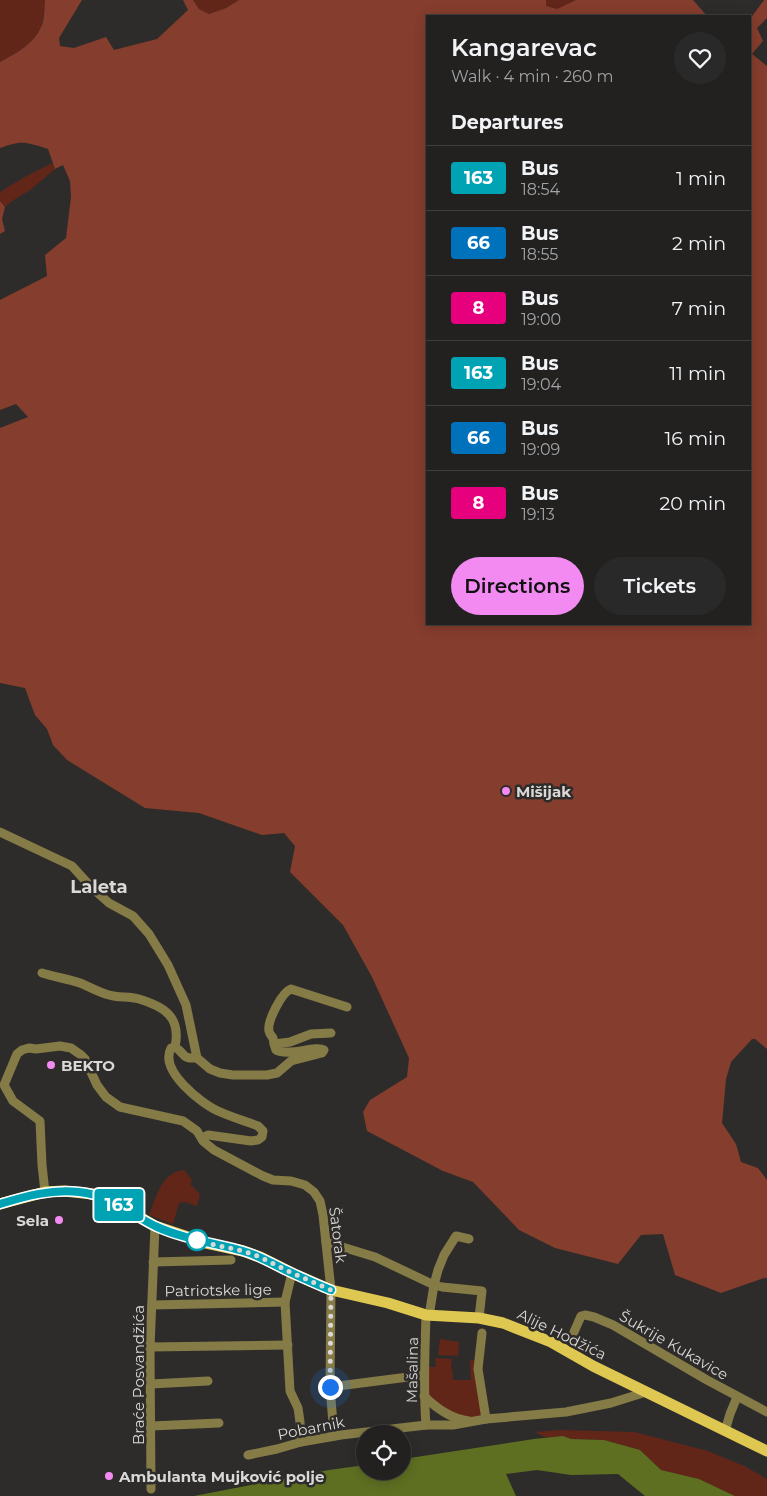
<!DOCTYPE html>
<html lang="en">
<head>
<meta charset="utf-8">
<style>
	:root { --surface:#222120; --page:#2a2929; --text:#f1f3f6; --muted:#a2a3a5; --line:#3f3e3e; --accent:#f38af2 }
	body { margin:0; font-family:Montserrat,sans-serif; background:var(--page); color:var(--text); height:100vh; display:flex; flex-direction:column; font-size:19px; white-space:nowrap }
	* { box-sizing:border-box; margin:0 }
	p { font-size:16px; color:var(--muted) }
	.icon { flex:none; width:28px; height:28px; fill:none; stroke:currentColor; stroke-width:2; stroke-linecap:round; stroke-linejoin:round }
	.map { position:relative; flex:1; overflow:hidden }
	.side { position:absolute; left:426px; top:15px; width:325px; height:610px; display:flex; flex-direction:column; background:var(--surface); border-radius:0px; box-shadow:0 2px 12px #0003,0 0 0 1px var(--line) }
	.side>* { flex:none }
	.badge { padding:0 10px; border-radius:4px; font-size:18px; line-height:32px }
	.fabs { position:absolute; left:356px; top:1425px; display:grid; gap:10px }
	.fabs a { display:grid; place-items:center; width:55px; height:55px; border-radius:50%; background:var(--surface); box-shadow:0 2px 12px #0003,0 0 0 1px var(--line); font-size:25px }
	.you { position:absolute; width:25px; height:25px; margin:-12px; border:4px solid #fff; border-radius:50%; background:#1a73e8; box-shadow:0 0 0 8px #1a73e833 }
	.map>.badge { position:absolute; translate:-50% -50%; box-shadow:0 0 0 2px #fff }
	h2 { padding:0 25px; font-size:19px; line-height:45px }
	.round { display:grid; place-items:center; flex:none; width:52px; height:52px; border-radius:26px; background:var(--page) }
	.overview { display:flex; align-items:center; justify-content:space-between; height:85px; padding:0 25px }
	h1 { font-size:24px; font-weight:600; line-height:38px }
	.button { display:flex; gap:10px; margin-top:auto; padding:10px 25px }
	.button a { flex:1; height:58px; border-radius:30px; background:var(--accent); color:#111; font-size:20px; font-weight:600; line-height:58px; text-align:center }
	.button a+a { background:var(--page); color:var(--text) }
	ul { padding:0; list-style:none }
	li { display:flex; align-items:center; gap:15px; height:65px; padding:0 25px; border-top:1px solid var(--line) }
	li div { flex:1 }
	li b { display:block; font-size:19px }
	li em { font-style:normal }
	li .badge { min-width:55px; font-weight:700; text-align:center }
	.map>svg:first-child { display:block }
	.green { fill:#622619 }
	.forest { fill:#853d2d }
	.water { fill:#5e6f22 }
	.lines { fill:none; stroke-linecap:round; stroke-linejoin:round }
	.minor { stroke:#857b46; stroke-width:9 }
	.major { stroke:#dec852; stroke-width:11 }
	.line-casing { stroke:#fff; stroke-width:11 }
	.line { stroke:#00a3b4; stroke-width:8 }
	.walk { stroke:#dad9d7; stroke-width:5; stroke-dasharray:0 9 }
	.poi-dot { fill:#f38af2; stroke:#2e2c2a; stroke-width:2 }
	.stop-dot { fill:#fff; stroke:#00a3b4; stroke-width:2.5 }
	.labels { text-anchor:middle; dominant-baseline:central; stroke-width:5; stroke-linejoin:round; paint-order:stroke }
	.poi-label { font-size:15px; font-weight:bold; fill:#dad9d7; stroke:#2e2c2a; text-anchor:start }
	.street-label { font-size:15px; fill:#dad9d7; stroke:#2e2c2a }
	.quarter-label { font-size:18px; font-weight:bold; fill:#dad9d7; stroke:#2e2c2a }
</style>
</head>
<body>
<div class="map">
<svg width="767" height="1496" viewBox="0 0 767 1496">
	<rect width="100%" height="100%" fill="#2e2c2a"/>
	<g class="green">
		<path d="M 0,0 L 45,0 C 44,8 44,19 41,27 C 34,44 15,54 0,62 Z"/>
		<polygon points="193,0 239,0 226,8 209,14 199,9"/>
		<polygon points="546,0 576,0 557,9 546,6"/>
		<polygon points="52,163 55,169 30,190 12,201 5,207 0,201 0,192 23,178"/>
		<path d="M 184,1170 L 190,1177 L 192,1181 L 190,1184 L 200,1194 L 197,1206 L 185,1202 L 179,1203 L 173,1224 L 149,1215 C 157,1197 160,1173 184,1170 Z"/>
		<polygon points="440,1339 459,1342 458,1356 438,1355"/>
		<polygon points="435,1358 452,1359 451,1368 452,1369 453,1380 471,1380 470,1360 478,1361 485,1419 469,1422 424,1396 424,1367 436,1367"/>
		<polygon points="558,1430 634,1432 708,1451 744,1466 767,1479 767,1496 735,1496 699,1479 661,1470 640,1450 604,1440 571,1439 563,1436 549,1438 542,1436 536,1432"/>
	</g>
	<g class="forest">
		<path d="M 45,0 L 82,0 L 59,38 L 60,46 L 74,48 L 106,37 L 114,50 L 157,39 L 188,10 L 183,0 L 193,0 L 199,9 L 209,14 L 226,8 L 239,0 L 546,0 L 546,6 L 557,9 L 576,0 L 693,0 L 707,16 L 428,16 L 428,624 L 750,624 L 750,19 L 764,0 L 767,0 L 767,18 L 757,28 L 763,41 L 752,54 L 767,66 L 767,1049 L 755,1039 L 752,1039 L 731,1062 L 726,1079 L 722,1123 L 736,1144 L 741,1162 L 758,1168 L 767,1180 L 767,1278 L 764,1278 L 721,1293 L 675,1275 L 663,1234 L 641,1235 L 618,1264 L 555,1248 L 519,1230 L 473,1182 L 443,1171 L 367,1131 L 363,1112 L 370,1100 L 407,1077 L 409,1058 L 372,977 L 343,925 L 290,872 L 295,846 L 284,833 L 262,835 L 199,813 L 145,808 L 67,760 L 53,745 L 47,729 L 35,715 L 25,688 L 0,683 L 0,428 L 28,417 L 16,404 L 0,410 L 0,300 L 47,276 L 45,255 L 66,238 L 71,197 L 70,181 L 63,165 L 55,169 L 48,149 C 25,142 23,140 0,148 L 0,62 C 15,54 34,44 41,27 C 45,19 44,9 45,0 Z"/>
		<polygon points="0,201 5,207 2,219 5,231 0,234"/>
	</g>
	<polygon class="water" points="563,1436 571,1439 604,1440 640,1450 661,1470 699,1479 735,1496 645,1496 618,1474 571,1475 537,1470 506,1474 516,1496 194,1496 329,1470 365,1465 365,1471 402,1471 403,1459 534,1439"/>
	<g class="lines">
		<g class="minor">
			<path d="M 0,832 L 72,866 L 91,887 L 109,903 L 133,916 L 149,934 L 168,965 L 186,1005 L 197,1058 C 181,1059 186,1054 175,1047 L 171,1048 C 159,1071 201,1103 218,1111 C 231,1117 245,1121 258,1126 L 263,1131 L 262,1137 L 258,1140 L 251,1141 L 208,1135 L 202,1138"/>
			<path d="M 42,973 C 55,977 68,979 80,983 C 90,987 98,992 109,995 C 118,998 129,996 139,999 C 166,1007 181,1018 175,1047"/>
			<polyline points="274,1044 290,1042 311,1034 331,1033"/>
			<path d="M 197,1058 L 210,1069 L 220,1073 L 233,1075 L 267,1075 L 277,1073 L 291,1061 L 322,1053 L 324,1050 C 315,1045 289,1057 276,1050 C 274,1046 274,1042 273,1038 C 271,1035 270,1035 269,1031 C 267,1021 282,992 291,989 L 347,1007"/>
			<polyline points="45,1192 42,1165 40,1121 13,1101 4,1085 17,1054 22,1050 29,1048 36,1049 60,1046 71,1048 81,1055 85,1059 97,1085 106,1097 120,1107 183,1121 197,1131 203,1141 214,1150 263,1176 273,1180 291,1181 305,1185 314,1192 320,1201 323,1215 331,1290 330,1387 334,1436"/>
			<polyline points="326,1242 375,1257 434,1285 442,1287 482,1291 479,1318"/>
			<polyline points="153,1262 231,1260"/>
			<polyline points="292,1273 285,1302 290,1391 298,1408 300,1422 301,1442"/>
			<polyline points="152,1305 285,1302"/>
			<polyline points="429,1316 434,1285 438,1270 444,1255 456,1236 469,1239"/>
			<polyline points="574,1332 581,1316 585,1315 594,1317 613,1325 707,1380 767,1412"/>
			<polyline points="482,1333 478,1369 486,1419"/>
			<polyline points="150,1347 288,1345"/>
			<polyline points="151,1384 208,1381"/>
			<polyline points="330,1387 424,1375"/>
			<path d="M 424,1396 C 436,1408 451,1419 469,1421"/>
			<path d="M 426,1425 C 423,1388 425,1352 426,1315"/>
			<polyline points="151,1426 219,1423"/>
			<polyline points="725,1431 730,1414 737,1397"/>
			<polyline points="248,1455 277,1449 301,1442 341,1435 426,1425 453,1425 486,1419 566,1412 611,1403 646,1392"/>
			<polyline points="151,1489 150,1347 155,1226"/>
		</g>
		<polyline class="major" points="0,1204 45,1192 64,1191 93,1194 109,1199 155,1226 206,1243 243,1251 260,1257 292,1273 331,1290 388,1303 426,1315 479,1318 503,1323 551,1342 593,1366 767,1451"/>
	</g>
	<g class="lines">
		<g class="line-casing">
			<path id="line" d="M 0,1204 C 26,1196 51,1189 79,1192 C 109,1195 129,1213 155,1226 C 183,1239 214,1243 243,1251 C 261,1256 276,1266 292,1273 C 305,1279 318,1285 331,1290"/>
		</g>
		<use href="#line" class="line"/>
		<polyline class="walk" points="197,1240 192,1239 206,1243 243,1251 260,1257 292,1273 331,1290 330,1387"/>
	</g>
	<g class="poi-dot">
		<circle cx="506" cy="791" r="5"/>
		<circle cx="51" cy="1065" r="5"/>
		<circle cx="59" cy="1220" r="5"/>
		<circle cx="109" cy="1476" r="5"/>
	</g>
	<circle class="stop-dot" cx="197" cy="1240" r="10"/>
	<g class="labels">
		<g class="poi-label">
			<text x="516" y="791">Mišijak</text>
			<text x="61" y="1065">BEKTO</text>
			<text x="49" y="1220" text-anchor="end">Sela</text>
			<text x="119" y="1476">Ambulanta Mujković polje</text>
		</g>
		<g class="street-label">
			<text transform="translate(338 1235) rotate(83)">Šatorak</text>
			<text transform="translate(218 1290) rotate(-1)">Patriotske lige</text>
			<text transform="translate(562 1334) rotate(26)">Alije Hodžića</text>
			<text transform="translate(674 1345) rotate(30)">Šukrije Kukavice</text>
			<text transform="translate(412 1370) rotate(-89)">Mašalina</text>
			<text transform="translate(138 1375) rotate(-90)">Braće Posvandžića</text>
			<text transform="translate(311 1428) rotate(-11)">Pobarnik</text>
		</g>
		<g class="quarter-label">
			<text x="99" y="887">Laleta</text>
		</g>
	</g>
</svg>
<div class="fabs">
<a><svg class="icon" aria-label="locate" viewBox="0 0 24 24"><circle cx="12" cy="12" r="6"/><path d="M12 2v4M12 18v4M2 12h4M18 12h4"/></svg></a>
</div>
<div class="you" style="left:330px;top:1387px"></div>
<b class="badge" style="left:119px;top:1205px;background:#00a3b4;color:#fff">163</b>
<section class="side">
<div class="overview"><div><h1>Kangarevac</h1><p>Walk · 4 min · 260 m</p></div><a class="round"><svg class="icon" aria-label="heart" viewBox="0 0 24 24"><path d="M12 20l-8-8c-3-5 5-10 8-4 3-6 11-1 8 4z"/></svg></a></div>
<h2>Departures</h2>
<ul>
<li><span class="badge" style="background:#00a3b4;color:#fff">163</span><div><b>Bus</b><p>18:54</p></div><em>1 min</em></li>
<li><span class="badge" style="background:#0072bc;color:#fff">66</span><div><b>Bus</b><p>18:55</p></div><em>2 min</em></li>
<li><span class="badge" style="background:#e6007e;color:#fff">8</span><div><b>Bus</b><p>19:00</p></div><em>7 min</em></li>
<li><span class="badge" style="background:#00a3b4;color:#fff">163</span><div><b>Bus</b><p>19:04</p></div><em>11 min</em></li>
<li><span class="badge" style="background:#0072bc;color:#fff">66</span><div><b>Bus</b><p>19:09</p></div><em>16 min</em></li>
<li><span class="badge" style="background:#e6007e;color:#fff">8</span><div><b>Bus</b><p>19:13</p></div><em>20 min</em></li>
</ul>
<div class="button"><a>Directions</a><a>Tickets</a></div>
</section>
</div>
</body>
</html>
